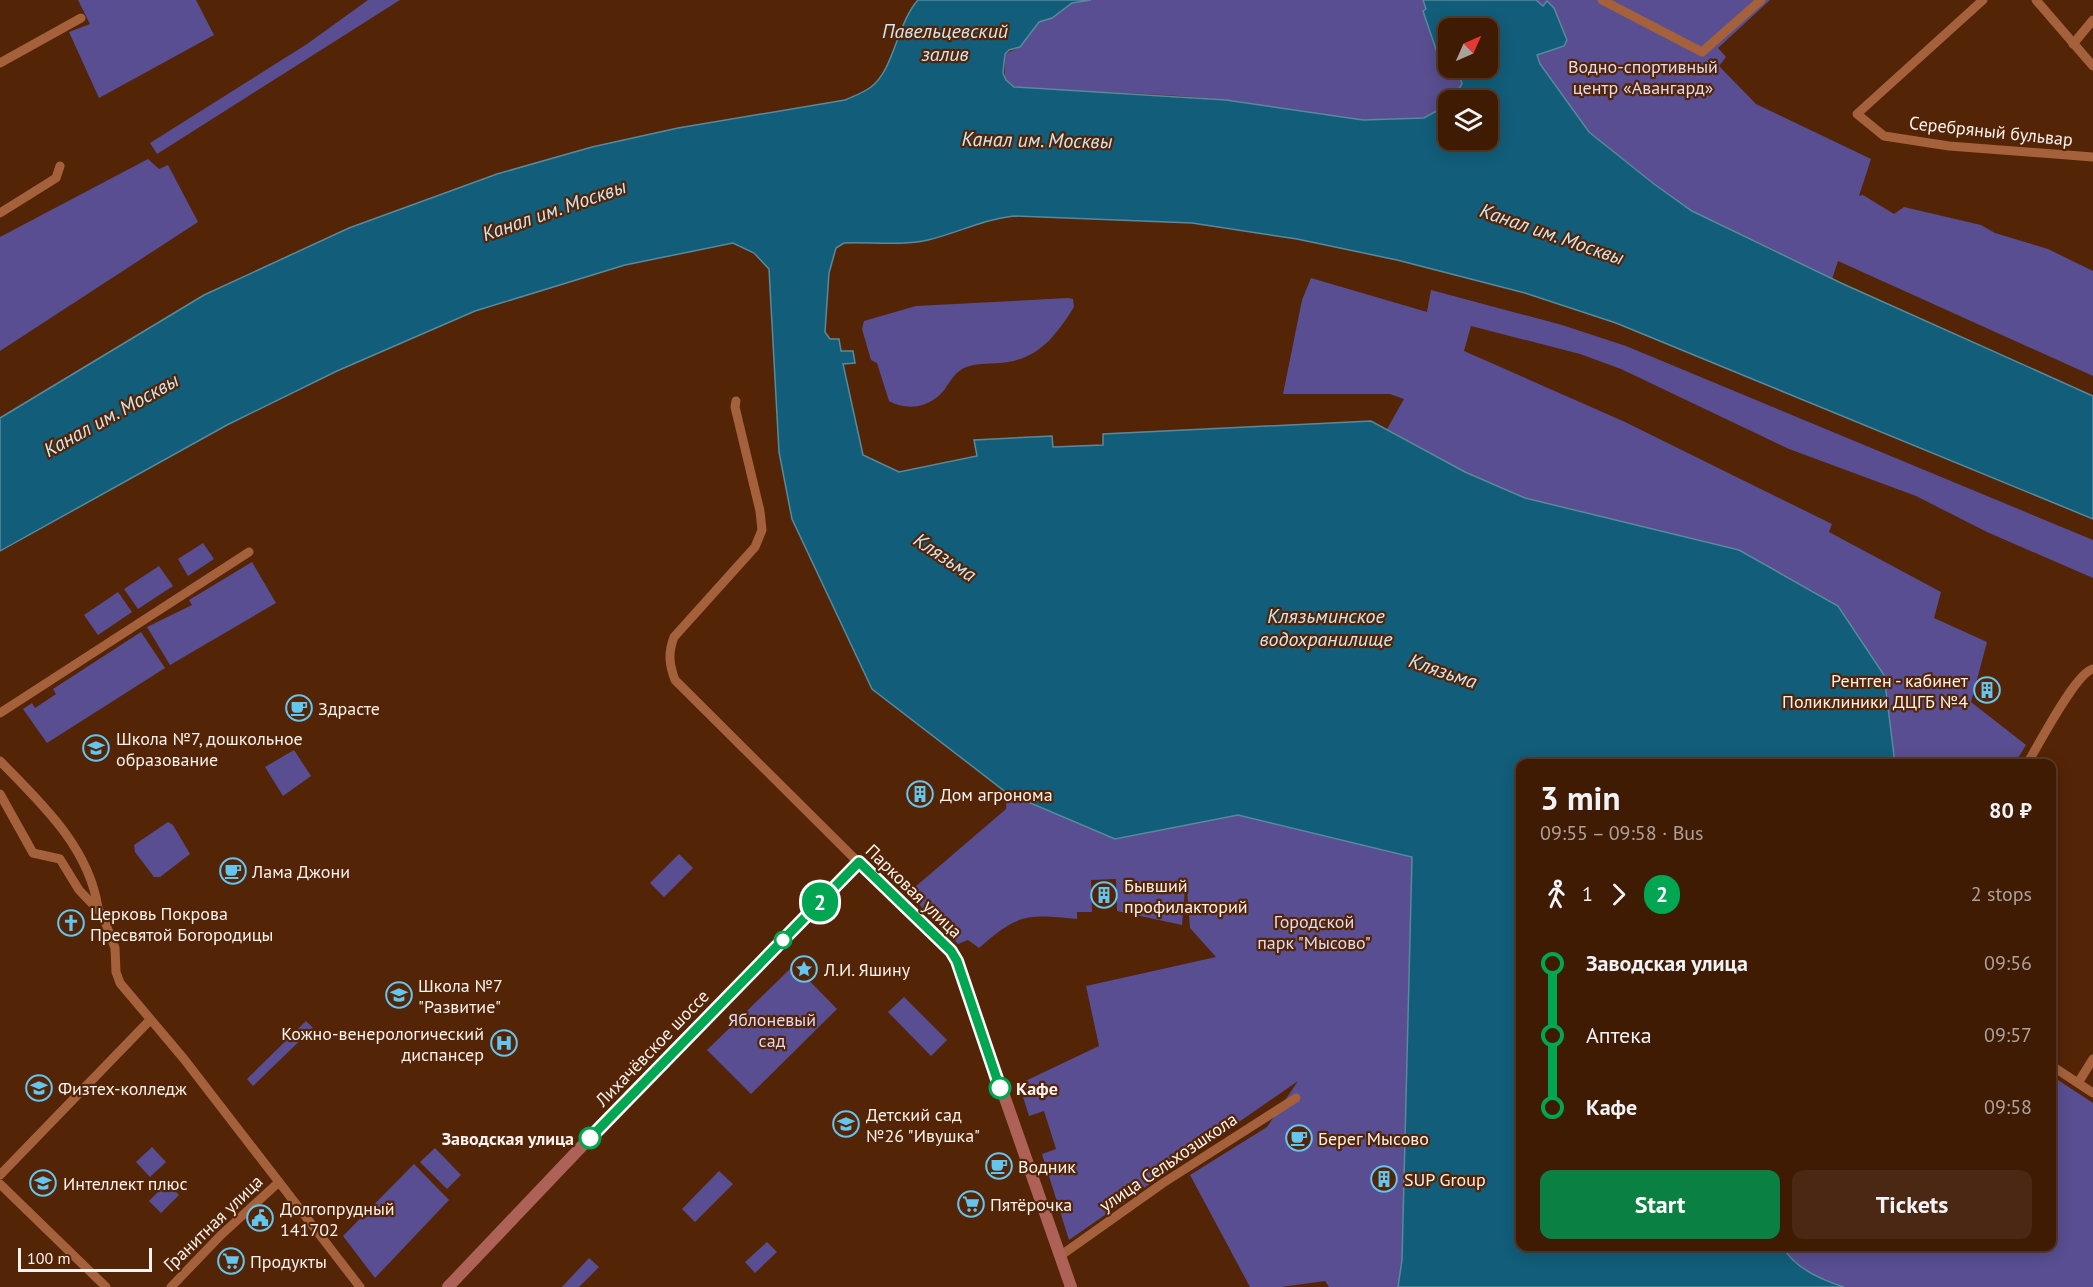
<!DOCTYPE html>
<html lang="en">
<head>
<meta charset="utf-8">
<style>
	:root { --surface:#3f1b04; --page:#4a2813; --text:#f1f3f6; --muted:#ada19a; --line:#583926; --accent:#0b8043 }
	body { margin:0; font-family:"PT Sans",sans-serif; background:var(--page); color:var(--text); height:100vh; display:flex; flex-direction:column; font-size:22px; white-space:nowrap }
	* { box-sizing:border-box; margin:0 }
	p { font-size:20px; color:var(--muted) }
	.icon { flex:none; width:33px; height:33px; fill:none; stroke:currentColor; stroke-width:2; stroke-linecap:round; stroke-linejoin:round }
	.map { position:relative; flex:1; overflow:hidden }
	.details { position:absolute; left:1516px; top:759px; width:540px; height:492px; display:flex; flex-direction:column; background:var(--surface); border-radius:12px; box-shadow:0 3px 15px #0003,0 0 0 2px var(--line) }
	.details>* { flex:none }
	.badge { padding:0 12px; border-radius:20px; font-size:21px; line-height:39px }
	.needle { width:39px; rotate:45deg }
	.fabs { position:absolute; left:1438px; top:18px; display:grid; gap:12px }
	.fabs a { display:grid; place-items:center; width:60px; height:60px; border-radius:12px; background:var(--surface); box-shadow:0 3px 15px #0003,0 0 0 2px var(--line); font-size:30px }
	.scale { position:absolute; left:18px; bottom:15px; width:134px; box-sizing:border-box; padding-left:6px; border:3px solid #faf2ee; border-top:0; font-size:16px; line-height:21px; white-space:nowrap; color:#faf2ee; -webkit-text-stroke:4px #542406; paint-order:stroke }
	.map>.badge { position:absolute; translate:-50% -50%; box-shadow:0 0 0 3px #fff }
	.legs { display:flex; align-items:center; gap:9px; height:66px; padding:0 24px; font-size:20px }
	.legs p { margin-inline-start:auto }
	.head { display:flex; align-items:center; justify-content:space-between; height:102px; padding:0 24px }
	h1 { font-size:33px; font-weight:700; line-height:45px }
	.primary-button { display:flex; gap:12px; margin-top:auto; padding:12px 24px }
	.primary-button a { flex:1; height:69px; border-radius:12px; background:var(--accent); color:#fff; font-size:24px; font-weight:700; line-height:69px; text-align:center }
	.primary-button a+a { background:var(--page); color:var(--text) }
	ul { padding:0 24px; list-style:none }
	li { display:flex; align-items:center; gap:21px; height:72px; font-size:22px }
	li i { display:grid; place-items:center; width:9px; height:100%; margin:0 8px; background:currentColor }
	li i::after { content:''; width:15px; height:15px; margin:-8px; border:4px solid; border-radius:50%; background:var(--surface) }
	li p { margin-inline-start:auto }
	li:first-child i { background:linear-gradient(#0000 50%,currentColor 0) }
	li:last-child i { background:linear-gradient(currentColor 50%,#0000 0) }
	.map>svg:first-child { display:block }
	.green { fill:#584e91 }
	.water { fill:#125d79; stroke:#588a9c; stroke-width:1.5; fill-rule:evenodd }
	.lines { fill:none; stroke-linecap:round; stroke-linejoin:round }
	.street { stroke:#a4613c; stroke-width:9 }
	.secondary { stroke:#ad6157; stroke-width:12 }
	.line-1-casing { stroke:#fff; stroke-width:14 }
	.line-1 { stroke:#00a651; stroke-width:9 }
	.stop-1-dot { fill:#fff; stroke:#00a651; stroke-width:3 }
	.labels { text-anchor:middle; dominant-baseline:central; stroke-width:4.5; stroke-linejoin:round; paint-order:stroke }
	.park-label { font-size:18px; fill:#dedcf5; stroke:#542406 }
	.street-label { font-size:18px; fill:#faf2ee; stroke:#542406 }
	.poi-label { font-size:18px; fill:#faf2ee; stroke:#542406; text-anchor:start }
	.stop-label { font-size:18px; font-weight:bold; fill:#faf2ee; stroke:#542406; text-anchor:start }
	.water-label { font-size:20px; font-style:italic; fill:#cde7f4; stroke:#542406 }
</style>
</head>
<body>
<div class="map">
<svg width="2093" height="1287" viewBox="0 0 2093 1287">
	<rect width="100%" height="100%" fill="#542406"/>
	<g class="green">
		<polygon points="78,0 196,0 214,35 99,98 69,32 90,24"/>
		<polygon points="368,0 400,0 157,154 150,143 307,44"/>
		<path d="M 1091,0 L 1423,0 L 1426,9 L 1423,11 L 1445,68 L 1460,77 L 1462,84 C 1454,100 1443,113 1424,118 C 1371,132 1281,106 1225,100 C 1159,93 1092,92 1025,89 C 998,84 1006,75 1005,54 L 1020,47 L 1039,22 L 1052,18 L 1072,3 Z"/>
		<polygon points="1511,0 1770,0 1718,48 1726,57 1719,66 1756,104 1871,159 1859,196 1863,195 1894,214 1904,207 1981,225 1995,233 2048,249 2093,271 2093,376 1838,261 1832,279 1692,211 1654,184 1589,132 1540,64"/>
		<polygon points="148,159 159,169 168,165 198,222 0,351 0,237"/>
		<polygon points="1311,278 1427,312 1431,290 1562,325 1626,346 2093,540 2093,578 1987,532 1916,496 1789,449 1621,369 1580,354 1471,326 1464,351 1625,422 1832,524 1829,532 1941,592 1934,618 1987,642 1971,702 2026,745 2015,763 1892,763 1894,756 1884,675 1837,606 1739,550 1525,498 1465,472 1387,429 1404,399 1390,394 1283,394 1302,300"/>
		<path d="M 1068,298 L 1073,299 L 1074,307 C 1055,337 1038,360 1000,363 C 989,364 974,363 964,368 C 950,375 948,390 936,398 C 922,409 903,409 889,401 L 877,363 L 871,360 L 862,329 L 864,321 L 916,306 Z"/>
		<polygon points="203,543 214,559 188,576 178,559"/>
		<polygon points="252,562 276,603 170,665 147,627 192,605 189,600"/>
		<polygon points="159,566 173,586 138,609 124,589"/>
		<polygon points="118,592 132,612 98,635 84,615"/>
		<polygon points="141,632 165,668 47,743 23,709 32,703 35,708 56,694 53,689"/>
		<polygon points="294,750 311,776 283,796 265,767"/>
		<path d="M 1007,793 L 1115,839 L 1238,815 L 1413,857 L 1402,1260 L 1398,1287 L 1329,1287 L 1325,1281 L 1281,1287 L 1250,1287 L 1190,1175 L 1267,1127 L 1298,1081 L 1069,1240 L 1042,1154 L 1056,1149 L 1044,1111 L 1029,1116 L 1019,1084 L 1099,1046 L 1086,986 L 1216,957 L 1190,928 L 1186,878 L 1182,925 L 1117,911 L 1116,879 L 1091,880 L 1092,912 L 1077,912 L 1077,919 C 1027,914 1017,914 979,948 L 968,940 L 958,944 L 908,893 L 1006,809 Z"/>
		<polygon points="168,822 173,825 190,854 160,877 154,877 135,852 134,845"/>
		<polygon points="679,854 693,868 664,897 650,883"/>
		<polygon points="794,965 837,1009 751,1094 707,1050"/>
		<polygon points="904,997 947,1040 931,1056 888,1012"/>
		<polygon points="306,1021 313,1028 253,1086 247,1079"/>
		<path d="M 2052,1076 L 2093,1103 L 2093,1287 L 1841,1287 C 1819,1278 1795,1269 1783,1247 L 2052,1246 Z"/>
		<polygon points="152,1147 166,1162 150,1177 136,1162"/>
		<polygon points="435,1148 461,1175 447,1189 420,1162"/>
		<polygon points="414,1164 449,1200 375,1278 343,1236"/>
		<polygon points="719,1171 733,1184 695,1222 682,1209"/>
		<polygon points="167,1183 179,1195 161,1213 149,1201"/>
		<polygon points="767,1242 777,1252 755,1273 745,1262"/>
		<polygon points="589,1258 599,1267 579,1287 562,1287"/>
	</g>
	<path class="water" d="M 918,0 L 1091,0 L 1072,3 L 1052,18 L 1039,22 L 1020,47 L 1009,50 L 1005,54 L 1003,73 L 1006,80 L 1014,87 L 1226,100 L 1363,120 L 1424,118 L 1449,104 L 1449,140 L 1488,140 L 1488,100 L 1452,100 L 1462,84 L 1460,77 L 1445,68 L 1440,61 L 1423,11 L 1426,9 L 1423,0 L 1536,0 L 1543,6 L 1547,1 L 1554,8 L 1567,40 L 1564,46 L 1537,55 L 1540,64 L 1589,132 L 1654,184 L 1692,211 L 1841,283 L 2093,396 L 2093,519 L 1616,323 L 1525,293 L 1397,260 L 1297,239 L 1192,223 L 1014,216 C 983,219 958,233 928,240 C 901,246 872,242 844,243 L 836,248 L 829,273 L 825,332 L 830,339 L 839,339 L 841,351 L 853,351 L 855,363 L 843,364 L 863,455 L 899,472 L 977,456 L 974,440 L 1052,436 L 1053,447 L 1103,445 L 1103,434 L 1371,421 L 1465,472 L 1525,498 L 1739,550 L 1838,606 L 1884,675 L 1894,756 L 1892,763 L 1521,764 L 1521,1246 L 1783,1247 C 1794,1268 1822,1280 1844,1287 L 1398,1287 L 1402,1260 L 1412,857 L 1238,815 L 1115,839 L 1007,793 L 872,689 L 792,519 L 779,452 L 769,269 L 754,253 L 733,243 L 625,265 L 475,311 L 337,371 L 227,425 L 0,551 L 0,418 L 204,295 L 349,228 L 497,174 L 592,147 L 678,128 L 845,100 C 854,96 863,93 871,87 C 894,70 897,23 918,0 ZM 1449,28 L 1488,28 L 1488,68 L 1449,68 Z"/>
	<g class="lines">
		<g class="street">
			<polyline points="1602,0 1702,52 1761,0"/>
			<polyline points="1983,0 1857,114 1884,136 1949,146 2093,157"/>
			<polyline points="2036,0 2093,66"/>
			<polyline points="2073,44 2093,20"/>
			<polyline points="0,63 81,18"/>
			<polyline points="0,213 56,178 60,166"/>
			<path d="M 736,401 L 735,407 L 760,511 L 762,530 L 755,547 L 674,637 C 668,653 669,664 675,680 L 859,863"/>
			<polyline points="0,713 249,552"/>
			<path d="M 0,761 C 41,803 89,847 98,908"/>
			<path d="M 2027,764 C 2038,746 2076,672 2093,669"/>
			<polyline points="0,794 33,853 60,859 79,890 102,914 115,948 116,972 120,983 184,1059 360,1287"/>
			<polyline points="2052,1066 2093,1093"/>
			<polyline points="2078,1083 2093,1059"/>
			<polyline points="0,1175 150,1020"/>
			<polyline points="0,1184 106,1287"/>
			<polyline points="1060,1256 1163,1183 1296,1098"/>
			<polyline points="171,1287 221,1235 279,1182"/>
		</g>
		<polyline class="secondary" points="448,1287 622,1104 859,863 951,951 957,961 1071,1287"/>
	</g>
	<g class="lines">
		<g class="line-1-casing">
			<polyline id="line-1" points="590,1138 859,862 951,951 957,961 1000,1088"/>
		</g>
		<use href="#line-1" class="line-1"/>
	</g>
	<defs>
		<g id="building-ring" transform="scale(1.35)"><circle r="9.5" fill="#542406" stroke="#64c5ee" stroke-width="1.5"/><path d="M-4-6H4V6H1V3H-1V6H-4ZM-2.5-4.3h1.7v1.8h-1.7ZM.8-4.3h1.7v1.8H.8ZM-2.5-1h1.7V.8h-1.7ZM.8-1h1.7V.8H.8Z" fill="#64c5ee"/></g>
		<g id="cafe-ring" transform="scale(1.35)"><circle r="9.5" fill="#542406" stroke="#64c5ee" stroke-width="1.5"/><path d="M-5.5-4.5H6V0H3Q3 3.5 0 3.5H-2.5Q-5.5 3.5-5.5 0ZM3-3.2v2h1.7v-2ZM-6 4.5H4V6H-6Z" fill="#64c5ee"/></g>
		<g id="school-ring" transform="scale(1.35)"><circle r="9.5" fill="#542406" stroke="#64c5ee" stroke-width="1.5"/><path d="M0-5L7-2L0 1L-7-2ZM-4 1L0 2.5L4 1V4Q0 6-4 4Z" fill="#64c5ee"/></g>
		<g id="church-ring" transform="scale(1.35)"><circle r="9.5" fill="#542406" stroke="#64c5ee" stroke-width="1.5"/><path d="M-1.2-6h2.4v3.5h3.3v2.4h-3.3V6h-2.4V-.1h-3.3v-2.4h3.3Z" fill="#64c5ee"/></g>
		<g id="sight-ring" transform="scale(1.35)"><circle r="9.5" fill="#542406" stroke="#64c5ee" stroke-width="1.5"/><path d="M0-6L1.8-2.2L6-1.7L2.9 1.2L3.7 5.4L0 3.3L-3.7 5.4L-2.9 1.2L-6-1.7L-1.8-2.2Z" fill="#64c5ee"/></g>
		<g id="hospital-ring" transform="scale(1.35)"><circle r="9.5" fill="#542406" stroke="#64c5ee" stroke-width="1.5"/><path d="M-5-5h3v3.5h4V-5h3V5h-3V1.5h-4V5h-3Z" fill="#64c5ee"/></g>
		<g id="university-ring" transform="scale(1.35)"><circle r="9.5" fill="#542406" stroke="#64c5ee" stroke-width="1.5"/><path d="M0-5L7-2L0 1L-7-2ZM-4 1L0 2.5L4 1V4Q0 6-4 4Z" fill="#64c5ee"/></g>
		<g id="supermarket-ring" transform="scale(1.35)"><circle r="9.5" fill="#542406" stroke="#64c5ee" stroke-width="1.5"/><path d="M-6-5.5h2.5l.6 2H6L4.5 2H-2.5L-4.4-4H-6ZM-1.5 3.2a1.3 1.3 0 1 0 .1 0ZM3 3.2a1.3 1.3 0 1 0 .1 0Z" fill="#64c5ee"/></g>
		<g id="civic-ring" transform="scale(1.35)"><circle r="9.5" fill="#542406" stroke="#64c5ee" stroke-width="1.5"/><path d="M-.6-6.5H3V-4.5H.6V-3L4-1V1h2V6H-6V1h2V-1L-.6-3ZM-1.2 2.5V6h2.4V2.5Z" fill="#64c5ee"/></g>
	</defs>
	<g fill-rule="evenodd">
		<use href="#building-ring" x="1987" y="690"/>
		<use href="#cafe-ring" x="299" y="708"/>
		<use href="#school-ring" x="96" y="748"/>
		<use href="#building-ring" x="920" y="794"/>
		<use href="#cafe-ring" x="233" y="871"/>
		<use href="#building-ring" x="1104" y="895"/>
		<use href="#church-ring" x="71" y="923"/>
		<use href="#sight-ring" x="804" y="969"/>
		<use href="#school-ring" x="399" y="995"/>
		<use href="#hospital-ring" x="504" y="1043"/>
		<use href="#university-ring" x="39" y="1088"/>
		<use href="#school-ring" x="846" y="1124"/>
		<use href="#cafe-ring" x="1299" y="1138"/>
		<use href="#cafe-ring" x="999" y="1166"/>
		<use href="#building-ring" x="1384" y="1179"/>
		<use href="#school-ring" x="43" y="1183"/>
		<use href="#supermarket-ring" x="971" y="1204"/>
		<use href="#civic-ring" x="260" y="1218"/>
		<use href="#supermarket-ring" x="231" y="1261"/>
	</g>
	<g class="stop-1-dot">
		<circle cx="783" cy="940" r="8"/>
		<circle cx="1000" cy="1088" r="10"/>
		<circle cx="590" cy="1138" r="10"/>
	</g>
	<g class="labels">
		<g class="park-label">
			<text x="1643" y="66">Водно-спортивный<tspan x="1643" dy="21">центр «Авангард»</tspan></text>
			<text x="1314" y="921">Городской<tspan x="1314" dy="21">парк "Мысово"</tspan></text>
			<text x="772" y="1019">Яблоневый<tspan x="772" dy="21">сад</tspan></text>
		</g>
		<g class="street-label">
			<text transform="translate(1991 131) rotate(6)">Серебряный бульвар</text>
			<text transform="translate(914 891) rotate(44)">Парковая улица</text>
			<text transform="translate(652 1048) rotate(-46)">Лихачёвское шоссе</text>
			<text transform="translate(1168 1162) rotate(-34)">улица Сельхозшкола</text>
			<text transform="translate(213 1223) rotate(-44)">Гранитная улица</text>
		</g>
		<g class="poi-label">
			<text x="1968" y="680" text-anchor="end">Рентген - кабинет<tspan x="1968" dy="21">Поликлиники ДЦГБ №4</tspan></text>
			<text x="318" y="708">Здрасте</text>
			<text x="116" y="738">Школа №7, дошкольное<tspan x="116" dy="21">образование</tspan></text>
			<text x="940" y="794">Дом агронома</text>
			<text x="252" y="871">Лама Джони</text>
			<text x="1124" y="885">Бывший<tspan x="1124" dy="21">профилакторий</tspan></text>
			<text x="90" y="913">Церковь Покрова<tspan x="90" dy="21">Пресвятой Богородицы</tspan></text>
			<text x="824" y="969">Л.И. Яшину</text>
			<text x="418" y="985">Школа №7<tspan x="418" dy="21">"Развитие"</tspan></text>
			<text x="484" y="1033" text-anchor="end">Кожно-венерологический<tspan x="484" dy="21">диспансер</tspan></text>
			<text x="58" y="1088">Физтех-колледж</text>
			<text x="866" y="1114">Детский сад<tspan x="866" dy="21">№26 "Ивушка"</tspan></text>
			<text x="1318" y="1138">Берег Мысово</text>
			<text x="1018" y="1166">Водник</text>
			<text x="1404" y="1179">SUP Group</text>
			<text x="63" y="1183">Интеллект плюс</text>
			<text x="990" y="1204">Пятёрочка</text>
			<text x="280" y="1208">Долгопрудный<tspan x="280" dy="21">141702</tspan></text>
			<text x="250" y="1261">Продукты</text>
		</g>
		<g class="stop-label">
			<text x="1016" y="1088">Кафе</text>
			<text x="574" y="1138" text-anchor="end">Заводская улица</text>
		</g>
		<g class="water-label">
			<text x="945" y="31">Павельцевский<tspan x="945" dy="23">залив</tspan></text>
			<text transform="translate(1037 140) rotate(1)">Канал им. Москвы</text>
			<text transform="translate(554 210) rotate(-19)">Канал им. Москвы</text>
			<text transform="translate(1552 234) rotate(19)">Канал им. Москвы</text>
			<text transform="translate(111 415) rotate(-29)">Канал им. Москвы</text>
			<text transform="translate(945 557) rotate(34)">Клязьма</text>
			<text x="1326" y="616">Клязьминское<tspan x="1326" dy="23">водохранилище</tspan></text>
			<text transform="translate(1443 671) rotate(19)">Клязьма</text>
		</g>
	</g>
</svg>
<div class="fabs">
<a><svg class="needle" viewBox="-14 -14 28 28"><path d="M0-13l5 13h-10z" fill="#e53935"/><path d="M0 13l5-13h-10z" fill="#ada19a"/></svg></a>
<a><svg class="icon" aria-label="layers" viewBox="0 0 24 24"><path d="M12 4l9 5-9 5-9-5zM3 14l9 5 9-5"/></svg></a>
</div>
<div class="scale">100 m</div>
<b class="badge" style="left:820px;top:902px;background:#00a651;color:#fff">2</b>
<section class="details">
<div class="head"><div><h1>3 min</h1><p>09:55 – 09:58 · Bus</p></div><b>80 ₽</b></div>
<div class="legs"><svg class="icon" aria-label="walk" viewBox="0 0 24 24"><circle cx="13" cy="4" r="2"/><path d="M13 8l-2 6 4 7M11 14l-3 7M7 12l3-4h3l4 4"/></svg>1<svg class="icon" aria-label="forward" viewBox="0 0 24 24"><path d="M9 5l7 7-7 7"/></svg><b class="badge" style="background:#00a651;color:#fff">2</b><p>2 stops</p></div>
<ul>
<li><i style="color:#00a651"></i><b>Заводская улица</b><p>09:56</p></li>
<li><i style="color:#00a651"></i><span>Аптека</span><p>09:57</p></li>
<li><i style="color:#00a651"></i><b>Кафе</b><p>09:58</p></li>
</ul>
<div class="primary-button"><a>Start</a><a>Tickets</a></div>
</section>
</div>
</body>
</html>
